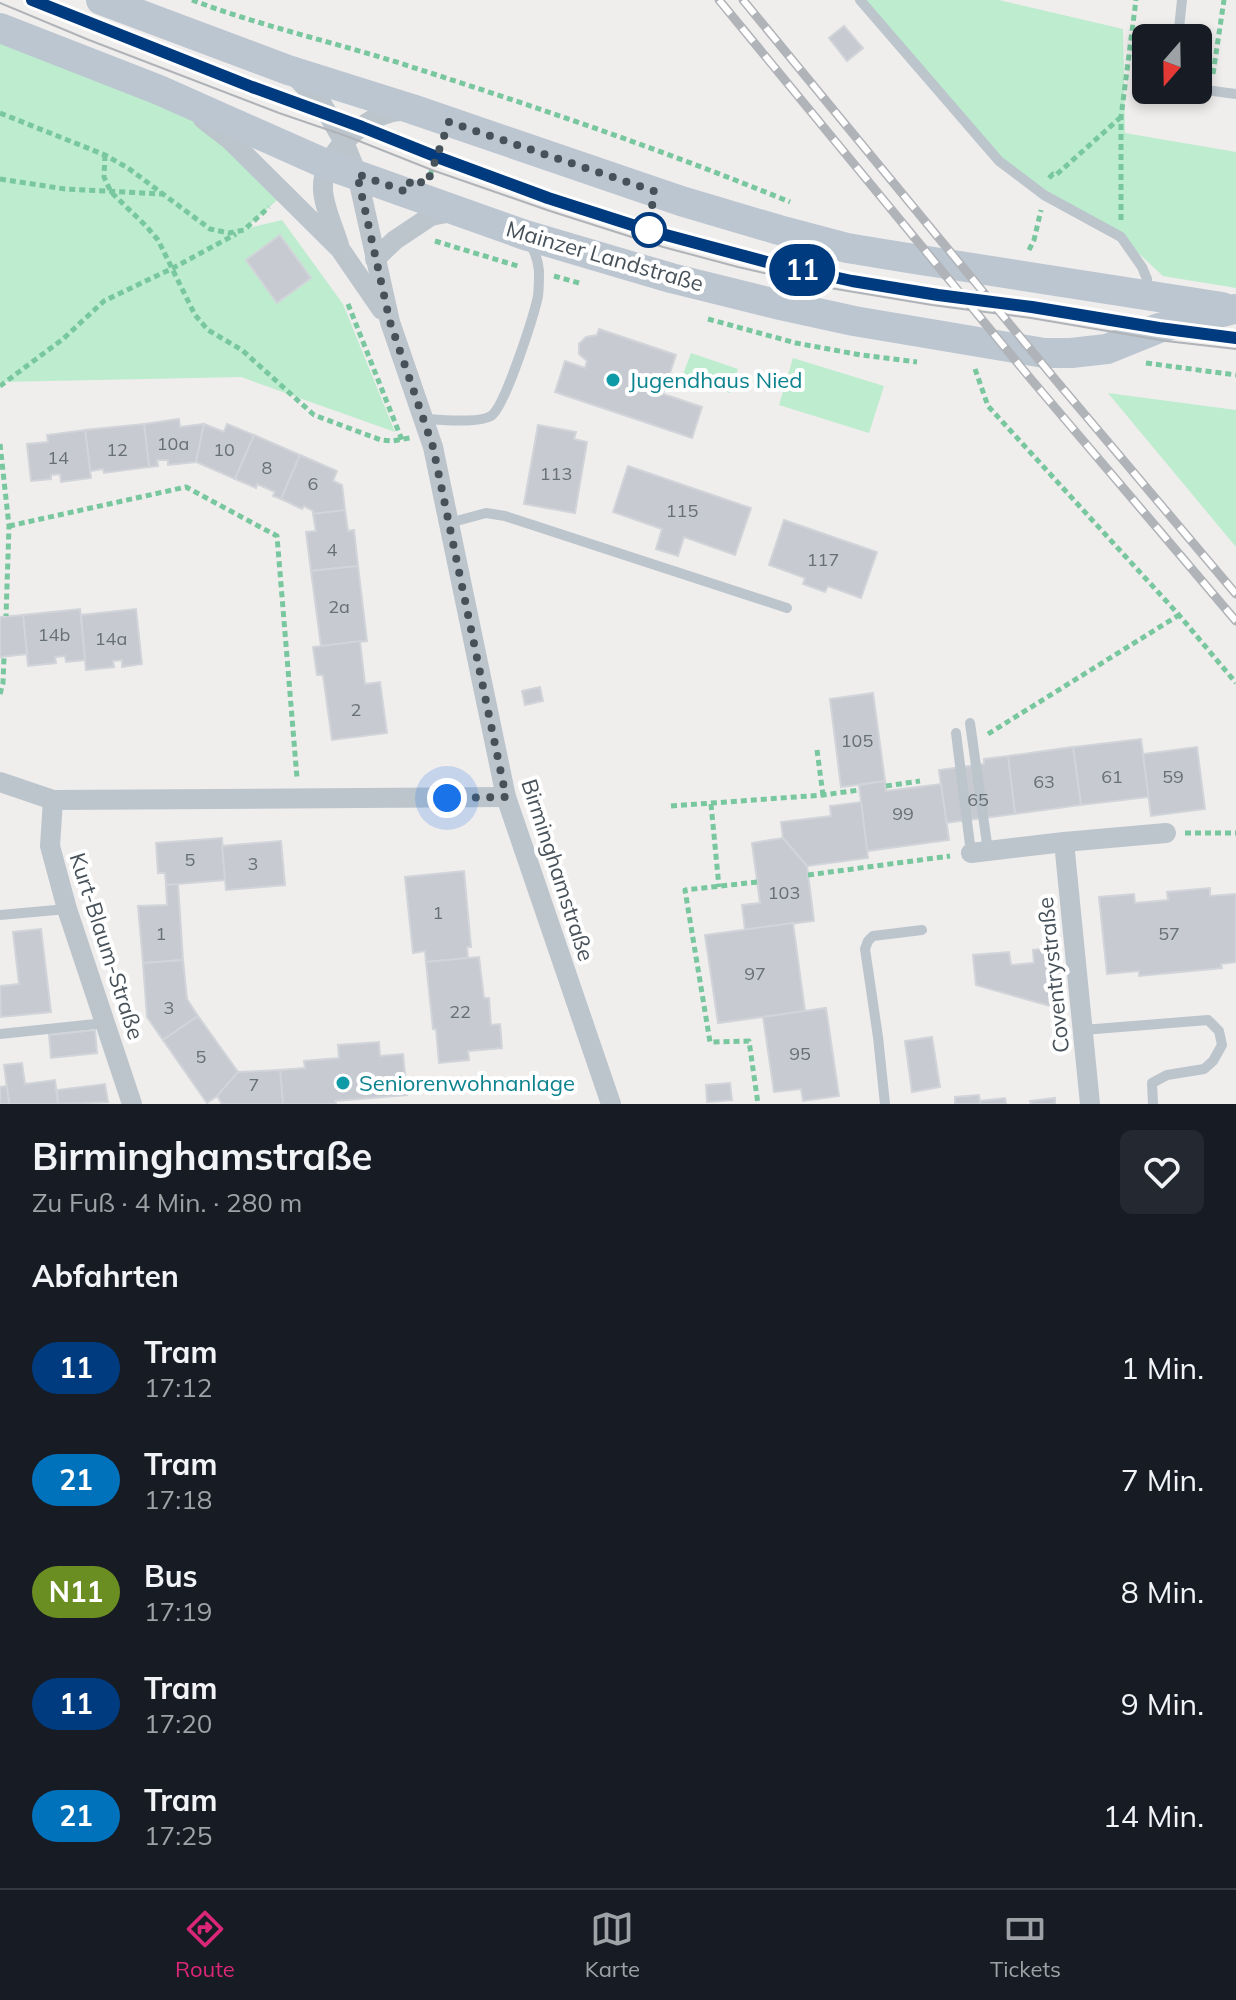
<!DOCTYPE html>
<html lang="de">
<head>
<meta charset="utf-8">
<style>
	:root { --surface:#171b24; --page:#242831; --text:#f1f3f6; --muted:#9ea1a6; --line:#363941; --accent:#db2777 }
	body { margin:0; font-family:Mulish,sans-serif; background:var(--page); color:var(--text); height:100vh; display:flex; flex-direction:column; font-size:30px; white-space:nowrap }
	* { box-sizing:border-box; margin:0 }
	p { font-size:26px; color:var(--muted) }
	.icon { flex:none; width:44px; height:44px; fill:none; stroke:currentColor; stroke-width:2; stroke-linecap:round; stroke-linejoin:round }
	.map { position:relative; height:1104px; overflow:hidden }
	.sheet { display:flex; flex-direction:column; background:var(--surface); flex:1 }
	.sheet>* { flex:none }
	.badge { padding:0 16px; border-radius:26px; font-size:28px; line-height:52px }
	.needle { width:52px; rotate:200deg }
	.tools { position:absolute; left:1132px; top:24px; display:grid; gap:16px }
	.tools a { display:grid; place-items:center; width:80px; height:80px; border-radius:12px; background:var(--surface); box-shadow:0 4px 12px #0003; font-size:40px }
	.you { position:absolute; width:40px; height:40px; margin:-20px; border:6px solid #fff; border-radius:50%; background:#1a73e8; box-shadow:0 0 0 12px #1a73e833 }
	.map>.badge { position:absolute; translate:-50% -50%; box-shadow:0 0 0 4px #fff }
	h2 { padding:0 32px; font-size:30px; line-height:72px }
	.round { display:grid; place-items:center; flex:none; width:84px; height:84px; border-radius:12px; background:var(--page) }
	.head { display:flex; align-items:center; justify-content:space-between; height:136px; padding:0 32px }
	h1 { font-size:38px; font-weight:700; line-height:60px }
	ul { padding:0; list-style:none }
	li { display:flex; align-items:center; gap:24px; height:112px; padding:0 32px }
	li div { flex:1 }
	li b { display:block; font-size:30px }
	li em { font-style:normal }
	li .badge { min-width:88px; font-weight:700; text-align:center }
	.dock { display:flex; justify-content:space-around; align-items:center; height:112px; border-top:2px solid var(--line); background:var(--surface); font-size:22px; color:var(--muted) }
	.dock a { display:grid; justify-items:center; gap:4px }
	.dock .selected { color:var(--accent) }
	.map>svg:first-child { display:block }
	.green { fill:#bdecce }
	.building { fill:#c7cad0; stroke:#d1d4d9; stroke-width:2 }
	.lines { fill:none; stroke-linecap:round; stroke-linejoin:round }
	.path { stroke:#78c79e; stroke-width:5; stroke-dasharray:6 4; stroke-linecap:butt }
	.lane { stroke:#bcc5cc; stroke-width:10 }
	.street { stroke:#bcc5cc; stroke-width:20 }
	.secondary { stroke:#bcc6d0; stroke-width:30 }
	.tram { stroke:#b0b3b7; stroke-width:2 }
	.rail-casing { stroke:#b0b3b7; stroke-width:9 }
	.rail { stroke:#fff; stroke-width:6; stroke-dasharray:18; stroke-linecap:butt }
	.line-casing { stroke:#fff; stroke-width:18 }
	.line { stroke:#003b80; stroke-width:12 }
	.walk { stroke:#475159; stroke-width:8; stroke-dasharray:0 14.4 }
	.stop-dot { fill:#fff; stroke:#003b80; stroke-width:4 }
	.culture-dot { fill:#0f9aa8; stroke:#fff; stroke-width:3 }
	.labels { text-anchor:middle; dominant-baseline:central; stroke-width:8; stroke-linejoin:round; paint-order:stroke }
	.number-label { font-size:18px; fill:#676f77 }
	.street-label { font-size:22px; fill:#475159; stroke:#fff }
	.culture-label { font-size:22px; fill:#0d838f; stroke:#fff; text-anchor:start }
</style>
</head>
<body>
<div class="map">
<svg width="1236" height="1104" viewBox="0 0 1236 1104">
	<rect width="100%" height="100%" fill="#f0eded"/>
	<g class="green">
		<polygon points="860,0 999,0 1123,29 1125,133 1236,152 1236,288 1163,276 1121,237 999,161"/>
		<polygon points="0,28 159,90 285,193 245,229 282,220 343,304 395,432 241,377 0,382"/>
		<polygon points="691,353 738,369 730,393 682,377"/>
		<polygon points="793,358 884,386 869,433 779,405"/>
		<polygon points="1108,393 1236,410 1236,547"/>
	</g>
	<g class="building">
		<polygon points="844,26 863,48 847,61 829,38"/>
		<polygon points="280,235 311,278 277,303 246,260"/>
		<polygon points="599,329 676,355 663,394 702,407 692,438 555,392 565,361 585,368 587,361 579,354 579,344 586,337 597,335"/>
		<polygon points="179,419 180,427 204,424 196,462 168,465 168,460 157,460 158,466 149,467 144,424"/>
		<polygon points="144,424 149,467 104,473 103,469 90,471 85,430"/>
		<polygon points="204,424 224,432 227,424 254,435 235,479 196,462"/>
		<polygon points="538,425 576,432 574,439 587,442 575,513 524,504"/>
		<polygon points="85,430 91,478 61,482 60,474 51,475 51,479 31,481 27,444 48,442 47,435"/>
		<polygon points="254,435 300,455 281,499 273,496 275,492 257,484 256,488 235,479"/>
		<polygon points="300,455 337,471 333,481 342,485 345,510 313,514 313,511 304,506 302,509 281,499"/>
		<polygon points="628,466 751,508 735,555 684,537 678,556 656,549 662,529 613,512"/>
		<polygon points="345,510 348,531 354,530 358,566 311,571 306,532 316,531 313,514"/>
		<polygon points="784,520 877,552 861,598 828,586 825,592 803,584 805,578 769,565"/>
		<polygon points="358,566 367,641 321,646 311,571"/>
		<polygon points="80,609 85,660 66,662 65,656 55,657 56,663 28,666 23,615"/>
		<polygon points="136,609 142,664 122,667 122,660 113,661 114,667 86,670 81,615"/>
		<polygon points="23,615 27,654 0,657 0,617"/>
		<polygon points="360,641 365,684 380,682 387,733 332,740 323,675 317,675 313,647"/>
		<polygon points="540,687 543,701 525,705 522,691"/>
		<polygon points="873,693 885,781 841,787 830,699"/>
		<polygon points="1141,739 1149,797 1081,805 1073,747"/>
		<polygon points="1073,747 1081,805 1015,814 1008,756"/>
		<polygon points="1197,747 1205,809 1151,816 1143,754"/>
		<polygon points="1008,756 1015,814 946,823 939,770 984,764 984,759"/>
		<polygon points="885,781 886,791 941,784 949,840 867,851 859,785"/>
		<polygon points="861,802 868,858 807,866 783,838 781,822 831,816 830,806"/>
		<polygon points="222,838 225,880 166,885 165,873 158,873 156,843"/>
		<polygon points="783,838 807,866 814,921 745,930 742,905 760,903 752,843"/>
		<polygon points="281,841 285,885 226,890 222,846"/>
		<polygon points="464,871 471,947 467,947 468,958 426,962 425,951 413,953 405,877"/>
		<polygon points="178,884 183,960 143,963 138,906 167,905 166,885"/>
		<polygon points="1210,888 1210,896 1236,894 1236,962 1221,964 1222,968 1139,976 1139,971 1107,974 1099,897 1134,894 1135,903 1168,900 1167,892"/>
		<polygon points="793,923 805,1011 718,1023 705,935"/>
		<polygon points="41,929 51,1012 1,1017 0,986 19,984 13,932"/>
		<polygon points="1059,947 1064,1010 976,985 973,955 1009,952 1011,965 1034,963 1033,950"/>
		<polygon points="479,957 484,998 489,998 491,1025 500,1024 502,1048 468,1051 469,1060 439,1063 436,1029 433,1029 426,962"/>
		<polygon points="183,960 187,999 198,1016 163,1040 147,1017 143,963"/>
		<polygon points="826,1008 839,1096 803,1101 801,1089 774,1092 763,1017"/>
		<polygon points="198,1016 238,1072 217,1096 207,1103 163,1040"/>
		<polygon points="95,1030 97,1053 51,1058 49,1035"/>
		<polygon points="932,1037 940,1087 912,1092 905,1041"/>
		<polygon points="379,1042 380,1056 403,1054 407,1095 335,1101 336,1104 283,1104 280,1070 305,1068 304,1061 339,1058 338,1045"/>
		<polygon points="22,1063 25,1084 55,1080 58,1104 9,1104 4,1065"/>
		<polygon points="280,1070 283,1104 222,1104 217,1096 238,1072"/>
		<polygon points="730,1083 732,1100 707,1102 706,1085"/>
		<polygon points="105,1084 108,1102 58,1104 57,1090"/>
		<polygon points="7,1086 9,1104 0,1104 0,1087"/>
		<polygon points="979,1095 980,1104 955,1104 955,1097"/>
		<polygon points="1005,1098 1006,1104 980,1104 980,1101"/>
		<polygon points="1055,1098 1055,1104 1031,1104 1030,1101"/>
	</g>
	<g class="lines">
		<g class="path">
			<path d="M 192,0 C 266,28 343,44 418,69 C 543,109 668,152 790,202"/>
			<polyline points="1213,74 1224,0"/>
			<polyline points="0,113 105,155 128,168 210,229 229,233 244,230 269,207"/>
			<polyline points="105,155 104,177 111,192 146,226 158,240 195,315 208,330 242,350 314,415 381,440 392,441 410,438"/>
			<polyline points="430,175 441,146"/>
			<polyline points="1049,178 1053,174 1056,175 1121,117"/>
			<polyline points="0,179 65,189 162,194"/>
			<polyline points="1121,220 1121,117 1136,0"/>
			<polyline points="435,241 521,267"/>
			<polyline points="1029,250 1034,240 1041,210"/>
			<polyline points="554,276 579,283"/>
			<polyline points="348,304 402,440"/>
			<polyline points="708,319 796,343 861,355 917,362"/>
			<polyline points="1146,363 1236,375"/>
			<polyline points="975,369 988,406 1179,615 1236,683"/>
			<polyline points="0,386 63,339 104,301 173,268 236,234"/>
			<polyline points="0,444 9,526 6,616"/>
			<polyline points="9,526 186,487 277,536 297,778"/>
			<polyline points="0,694 3,683 4,657"/>
			<polyline points="988,734 1179,615"/>
			<polyline points="817,750 823,795"/>
			<polyline points="886,786 920,781"/>
			<polyline points="711,804 719,887"/>
			<polyline points="671,806 823,795 859,790"/>
			<polyline points="1185,833 1236,833"/>
			<polyline points="808,875 950,856"/>
			<polyline points="757,882 685,890 710,1042 749,1041 758,1104"/>
		</g>
		<g class="lane">
			<polyline points="860,0 999,161 1044,195 1121,237 1142,267 1147,279 1147,293"/>
			<polyline points="1178,38 1182,0"/>
			<polyline points="1198,89 1236,94"/>
			<path d="M 423,419 C 440,419 477,424 491,416 C 505,407 534,315 538,296 C 539,288 539,278 539,271 C 538,260 535,251 529,242"/>
			<polyline points="449,523 486,513 505,516 787,608"/>
			<polyline points="970,723 988,851"/>
			<polyline points="956,733 971,853"/>
			<polyline points="0,915 67,909"/>
			<polyline points="1083,1030 1208,1020 1219,1031 1222,1045 1213,1061 1204,1069 1167,1075 1152,1083 1153,1104"/>
			<polyline points="0,1034 105,1023"/>
			<polyline points="885,1104 878,1037 865,949 868,941 873,936 922,930"/>
		</g>
		<g class="street">
			<polyline points="294,75 322,104 344,142 357,174 390,322 433,447 506,797 611,1104"/>
			<polyline points="203,119 229,139 340,249 382,310"/>
			<path d="M 339,245 C 334,228 324,208 323,190 C 321,157 359,121 389,113 C 395,111 401,111 407,110"/>
			<polyline points="375,259 395,240 431,216 456,211"/>
			<polyline points="0,782 53,800 506,797"/>
			<polyline points="53,800 50,846 67,909 132,1104"/>
			<polyline points="1064,842 1090,1104"/>
			<polyline points="971,853 1064,842 1166,833"/>
		</g>
		<g class="secondary">
			<polyline points="101,0 288,70 412,109 681,201 779,230 847,248 908,258 1222,307"/>
			<polyline points="0,28 159,90 328,165 525,235 671,278 776,304 854,321 1044,353 1071,353 1107,349 1159,328 1234,309"/>
		</g>
		<g class="tram">
			<polyline points="31,0 278,97 563,203"/>
			<polyline points="0,3 89,40 279,113 349,137 432,170 550,211 663,247 738,267 830,288 932,305 1031,318 1166,341 1236,349"/>
			<polyline points="639,227 774,264"/>
		</g>
		<g class="rail-casing">
			<g id="rail">
				<polyline points="719,0 1030,378 1236,621"/>
				<polyline points="743,0 1054,378 1236,594"/>
			</g>
		</g>
		<use href="#rail" class="rail"/>
	</g>
	<g class="lines">
		<g class="line-casing">
			<polyline id="line" points="32,0 252,87 362,127 437,157 548,198 651,231 774,264 852,281 938,295 1032,307 1159,328 1236,338"/>
		</g>
		<use href="#line" class="line"/>
		<polyline class="walk" points="447,798 506,797 433,447 390,322 357,174 407,192 411,179 427,184 449,122 654,191 649,230"/>
	</g>
	<circle class="stop-dot" cx="649" cy="230" r="16"/>
	<g class="culture-dot">
		<circle cx="613" cy="380" r="8"/>
		<circle cx="343" cy="1083" r="8"/>
	</g>
	<g class="labels">
		<g class="number-label">
			<text x="173" y="443">10a</text>
			<text x="117" y="449">12</text>
			<text x="224" y="449">10</text>
			<text x="58" y="457">14</text>
			<text x="267" y="467">8</text>
			<text x="556" y="473">113</text>
			<text x="313" y="483">6</text>
			<text x="682" y="510">115</text>
			<text x="332" y="549">4</text>
			<text x="823" y="559">117</text>
			<text x="339" y="606">2a</text>
			<text x="54" y="634">14b</text>
			<text x="111" y="638">14a</text>
			<text x="356" y="709">2</text>
			<text x="857" y="740">105</text>
			<text x="1112" y="776">61</text>
			<text x="1173" y="776">59</text>
			<text x="1044" y="781">63</text>
			<text x="978" y="799">65</text>
			<text x="903" y="813">99</text>
			<text x="190" y="859">5</text>
			<text x="253" y="863">3</text>
			<text x="784" y="892">103</text>
			<text x="438" y="912">1</text>
			<text x="161" y="933">1</text>
			<text x="1169" y="933">57</text>
			<text x="755" y="973">97</text>
			<text x="169" y="1007">3</text>
			<text x="460" y="1011">22</text>
			<text x="800" y="1053">95</text>
			<text x="201" y="1056">5</text>
			<text x="254" y="1084">7</text>
		</g>
		<g class="street-label">
			<text transform="translate(605 256) rotate(16)">Mainzer Landstraße</text>
			<text transform="translate(558 870) rotate(72)">Birminghamstraße</text>
			<text transform="translate(107 946) rotate(72)">Kurt-Blaum-Straße</text>
			<text transform="translate(1053 975) rotate(-96)">Coventrystraße</text>
		</g>
		<g class="culture-label">
			<text x="629" y="380">Jugendhaus Nied</text>
			<text x="359" y="1083">Seniorenwohnanlage</text>
		</g>
	</g>
</svg>
<div class="tools">
<a><svg class="needle" viewBox="-14 -14 28 28"><path d="M0-13l5 13h-10z" fill="#e53935"/><path d="M0 13l5-13h-10z" fill="#9ea1a6"/></svg></a>
</div>
<div class="you" style="left:447px;top:798px"></div>
<b class="badge" style="left:802px;top:270px;background:#003b80;color:#fff">11</b>
</div>
<section class="sheet">
<div class="head"><div><h1>Birminghamstraße</h1><p>Zu Fuß · 4 Min. · 280 m</p></div><a class="round"><svg class="icon" aria-label="heart" viewBox="0 0 24 24"><path d="M12 20l-8-8c-3-5 5-10 8-4 3-6 11-1 8 4z"/></svg></a></div>
<h2>Abfahrten</h2>
<ul>
<li><span class="badge" style="background:#003b80;color:#fff">11</span><div><b>Tram</b><p>17:12</p></div><em>1 Min.</em></li>
<li><span class="badge" style="background:#0072bc;color:#fff">21</span><div><b>Tram</b><p>17:18</p></div><em>7 Min.</em></li>
<li><span class="badge" style="background:#6b8e23;color:#fff">N11</span><div><b>Bus</b><p>17:19</p></div><em>8 Min.</em></li>
<li><span class="badge" style="background:#003b80;color:#fff">11</span><div><b>Tram</b><p>17:20</p></div><em>9 Min.</em></li>
<li><span class="badge" style="background:#0072bc;color:#fff">21</span><div><b>Tram</b><p>17:25</p></div><em>14 Min.</em></li>
</ul>
</section>
<nav class="dock">
<a class="selected"><svg class="icon" aria-label="directions" viewBox="0 0 24 24"><path d="M12 3l9 9-9 9-9-9zM9 14v-3h6M13 9l2 2-2 2"/></svg>Route</a>
<a><svg class="icon" aria-label="map" viewBox="0 0 24 24"><path d="M3 6l6-2 6 2 6-2v14l-6 2-6-2-6 2zM9 4v14M15 6v14"/></svg>Karte</a>
<a><svg class="icon" aria-label="tickets" viewBox="0 0 24 24"><path d="M3 7h18v10H3zM15 7v10"/></svg>Tickets</a>
</nav>
</body>
</html>
